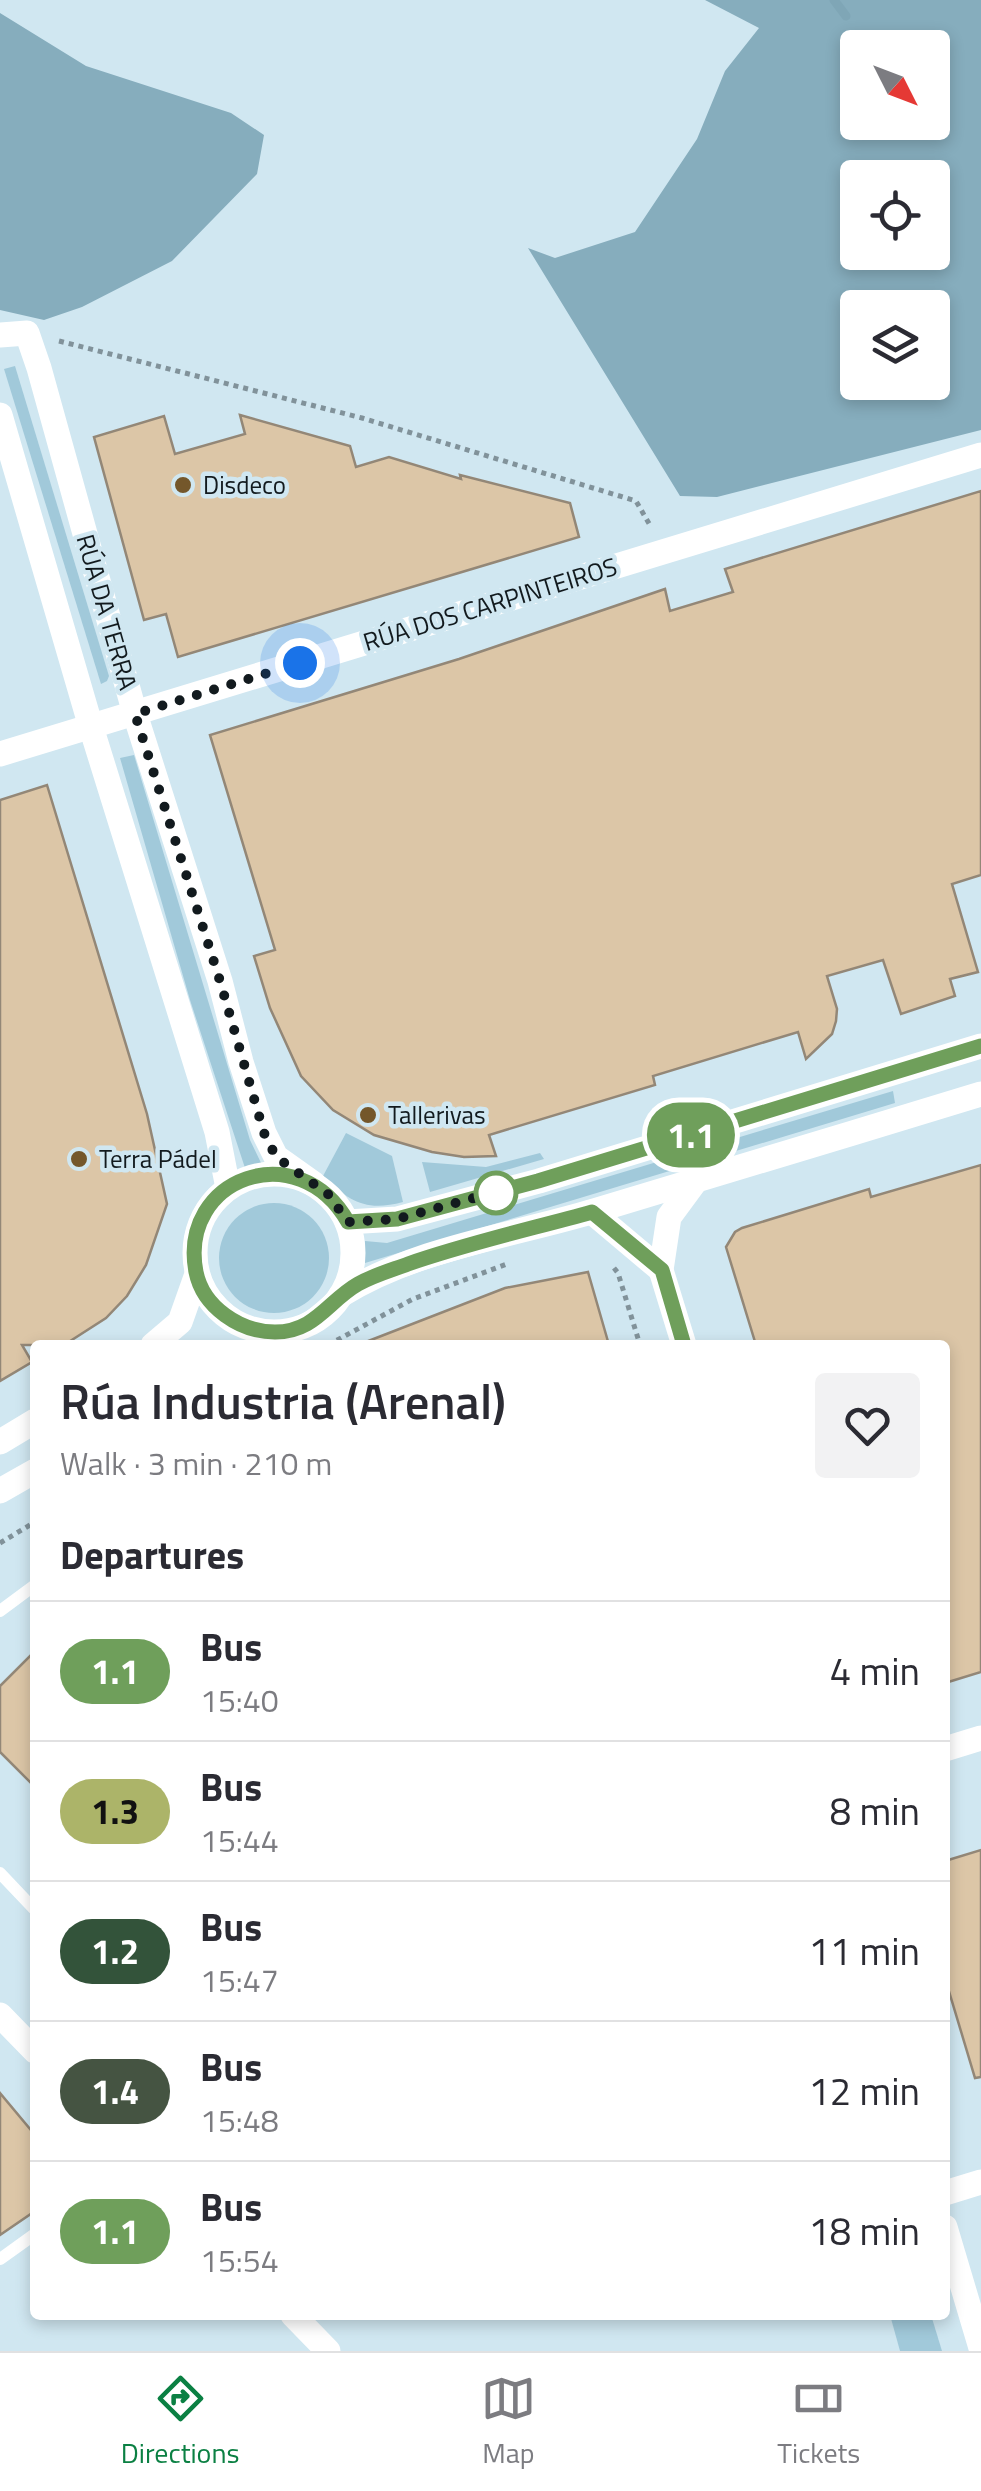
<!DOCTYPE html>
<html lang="en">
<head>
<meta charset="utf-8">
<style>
	:root { --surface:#fff; --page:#f2f2f3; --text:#2b2b33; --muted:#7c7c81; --line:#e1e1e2; --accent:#0b8043 }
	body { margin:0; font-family:"Titillium Web",sans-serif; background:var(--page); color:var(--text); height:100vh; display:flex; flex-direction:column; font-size:38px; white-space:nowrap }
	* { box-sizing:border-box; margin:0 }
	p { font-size:32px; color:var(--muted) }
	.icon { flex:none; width:55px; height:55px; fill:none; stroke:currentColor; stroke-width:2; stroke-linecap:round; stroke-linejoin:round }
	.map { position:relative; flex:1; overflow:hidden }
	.details { position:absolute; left:30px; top:1340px; width:920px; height:980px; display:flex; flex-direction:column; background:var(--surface); border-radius:10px; box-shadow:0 5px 15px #0003 }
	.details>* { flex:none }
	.badge { padding:0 20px; border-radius:32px; font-size:35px; line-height:65px }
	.needle { width:65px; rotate:132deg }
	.tools { position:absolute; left:840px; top:30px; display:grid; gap:20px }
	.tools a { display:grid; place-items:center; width:110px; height:110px; border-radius:10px; background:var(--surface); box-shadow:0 5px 15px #0003; font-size:50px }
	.you { position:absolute; width:50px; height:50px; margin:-25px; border:8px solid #fff; border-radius:50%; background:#1a73e8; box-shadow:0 0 0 15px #1a73e833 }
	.map>.badge { position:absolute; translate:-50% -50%; box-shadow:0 0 0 5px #fff }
	h2 { padding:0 30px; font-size:38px; line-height:90px }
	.round { display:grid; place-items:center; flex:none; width:105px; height:105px; border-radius:10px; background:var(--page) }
	.headline { display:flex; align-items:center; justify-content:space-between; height:170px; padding:0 30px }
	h1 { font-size:48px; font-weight:600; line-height:75px }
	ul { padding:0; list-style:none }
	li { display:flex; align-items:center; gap:30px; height:140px; padding:0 30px; border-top:2px solid var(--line) }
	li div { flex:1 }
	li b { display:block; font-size:38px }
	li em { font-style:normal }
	li .badge { min-width:110px; font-weight:700; text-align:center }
	.tab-bar { display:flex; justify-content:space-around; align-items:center; height:140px; border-top:2px solid var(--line); background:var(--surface); font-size:28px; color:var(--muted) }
	.tab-bar a { display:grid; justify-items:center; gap:5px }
	.tab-bar .current { color:var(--accent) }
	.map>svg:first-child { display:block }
	.green { fill:#a1c9da }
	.forest { fill:#86adbd; fill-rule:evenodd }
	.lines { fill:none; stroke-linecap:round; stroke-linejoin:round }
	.stream { stroke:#7fa6b6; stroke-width:9 }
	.building { fill:#dcc6a7; stroke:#938777; stroke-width:2.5 }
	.path { stroke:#81929a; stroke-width:5; stroke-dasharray:5 5; stroke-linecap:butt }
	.service { stroke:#fff; stroke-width:12 }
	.minor { stroke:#fff; stroke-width:25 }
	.line-casing { stroke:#fff; stroke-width:22 }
	.line { stroke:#6f9f5b; stroke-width:15 }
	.walk { stroke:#121a1e; stroke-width:10; stroke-dasharray:0 18 }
	.poi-dot { fill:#74572b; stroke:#d0e7f1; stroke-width:4 }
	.stop-dot { fill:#fff; stroke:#6f9f5b; stroke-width:5 }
	.labels { text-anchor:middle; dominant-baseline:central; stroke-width:9; stroke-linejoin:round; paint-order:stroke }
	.poi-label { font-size:25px; fill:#121a1e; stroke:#d0e7f1; text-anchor:start }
	.street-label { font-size:25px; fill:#121a1e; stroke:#d0e7f1 }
</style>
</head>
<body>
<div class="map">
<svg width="981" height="2351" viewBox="0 0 981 2351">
	<rect width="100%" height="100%" fill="#d0e7f1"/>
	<g class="green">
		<polygon points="15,366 109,676 107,681 101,684 4,369"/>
		<polygon points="134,755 250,1140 262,1165 245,1168 190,1000 120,758"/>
		<polygon points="893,1091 895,1103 365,1263 365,1241 387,1243"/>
		<path d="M 346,1133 L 392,1156 L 403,1202 C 366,1212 350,1202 323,1176 Z"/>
		<polygon points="540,1153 544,1159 430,1192 422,1162 486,1167"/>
		<circle cx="274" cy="1258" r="55"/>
		<polygon points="890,2315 931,2315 942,2351 900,2351"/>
	</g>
	<g class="forest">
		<path d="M 705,0 L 981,0 L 981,430 L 717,497 L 680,496 L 528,248 L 555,258 L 635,232 L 697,139 L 725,71 L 759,28 ZM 858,48 L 932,48 L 932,122 L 858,122 ZM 858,178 L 932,178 L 932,252 L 858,252 ZM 858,308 L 932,308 L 932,382 L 858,382 Z"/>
		<polygon points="0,13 86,66 231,113 264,135 257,174 172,261 82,307 44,320 0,310"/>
	</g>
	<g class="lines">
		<polyline class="stream" points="834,0 846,16"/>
	</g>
	<g class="building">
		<polygon points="240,415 350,446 356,467 389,457 461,479 460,475 570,503 579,537 178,657 166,614 144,620 94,437 164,416 175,454 245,434"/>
		<polygon points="981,491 981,875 952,884 978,972 950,979 955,996 901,1014 883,960 827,976 837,1009 836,1021 832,1034 806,1059 798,1032 653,1076 655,1085 489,1135 496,1156 464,1157 432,1152 374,1135 333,1110 301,1076 270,1008 254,956 275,950 210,735 459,659 665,589 670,611 733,592 725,569"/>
		<polygon points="47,785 147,1114 167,1204 146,1265 127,1296 106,1318 64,1345 22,1345 32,1362 0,1381 0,800"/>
		<polygon points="981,1165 981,1672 945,1683 945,1345 756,1345 726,1247 735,1232 742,1228 869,1189 871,1197"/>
		<polygon points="588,1272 609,1345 358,1345 505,1288"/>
		<polygon points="35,1651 35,1787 0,1752 0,1686"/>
		<polygon points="981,1850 981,2077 975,2078 945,1978 945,1861"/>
		<polygon points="0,2093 35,2135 35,2211 0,2235"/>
	</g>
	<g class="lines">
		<g class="path">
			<polyline points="59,341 362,418 636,501 651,527"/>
			<polyline points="614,1268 618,1273 640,1345"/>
			<polyline points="328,1345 413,1299 507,1264"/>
			<polyline points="0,1543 35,1522"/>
		</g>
		<g class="service">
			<polyline points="0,1611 35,1585"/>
			<polyline points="0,1873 35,1910"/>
			<polyline points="0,2259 35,2234"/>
		</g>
		<g class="minor">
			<polyline points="0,335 27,333 39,368 135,714 220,981 241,1062 264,1133 276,1157 314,1184"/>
			<polyline points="0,415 91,727 217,1132 228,1188"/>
			<polyline points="0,754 981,455"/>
			<circle cx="274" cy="1253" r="79"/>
			<polyline points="592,1212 661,1270"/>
			<polyline points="347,1222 397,1219 539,1181 981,1046"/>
			<path d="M 341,1295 C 416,1248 511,1236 594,1211 C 723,1173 852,1133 981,1094"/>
			<polyline points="153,1345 180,1322 197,1274"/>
			<polyline points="684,1345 661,1270 669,1217 697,1179"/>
			<polyline points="0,1442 35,1421"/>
			<polyline points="0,1491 35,1471"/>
			<polyline points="945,1749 981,1738"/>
			<polyline points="0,2015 35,2051"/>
			<polyline points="945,2193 981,2182"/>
			<polyline points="945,2227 981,2348"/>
			<polyline points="293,2315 328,2351"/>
		</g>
	</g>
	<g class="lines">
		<g class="line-casing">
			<path id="line" d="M 684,1345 L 662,1270 L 592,1212 C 531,1229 468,1243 408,1264 C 392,1270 374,1275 358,1284 C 328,1301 315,1332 275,1332 C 240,1332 203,1307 196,1272 C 178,1178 298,1134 348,1222 L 397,1219 L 538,1181 L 981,1046"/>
		</g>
		<use href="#line" class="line"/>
		<polyline class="walk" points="300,663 135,714 220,981 264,1133 276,1157 328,1194 348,1222 397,1219 500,1191 496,1193"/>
	</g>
	<g class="poi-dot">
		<circle cx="183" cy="485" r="10"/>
		<circle cx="368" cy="1115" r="10"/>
		<circle cx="79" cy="1159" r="10"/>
	</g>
	<circle class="stop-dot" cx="496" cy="1193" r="20"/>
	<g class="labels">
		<g class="poi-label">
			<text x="203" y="485">Disdeco</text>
			<text x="388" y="1115">Tallerivas</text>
			<text x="99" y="1159">Terra Pádel</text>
		</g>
		<g class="street-label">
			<text transform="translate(490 604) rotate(-17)">RÚA DOS CARPINTEIROS</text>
			<text transform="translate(107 612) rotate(74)">RÚA DA TERRA</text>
		</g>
	</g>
</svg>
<div class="tools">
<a><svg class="needle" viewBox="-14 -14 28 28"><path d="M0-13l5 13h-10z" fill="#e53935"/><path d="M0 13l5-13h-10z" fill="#7c7c81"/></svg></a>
<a><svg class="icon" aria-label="locate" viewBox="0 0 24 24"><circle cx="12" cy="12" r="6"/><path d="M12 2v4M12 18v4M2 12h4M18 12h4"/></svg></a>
<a><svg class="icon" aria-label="layers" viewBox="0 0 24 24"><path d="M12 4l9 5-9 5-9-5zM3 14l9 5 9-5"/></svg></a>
</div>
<div class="you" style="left:300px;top:663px"></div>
<b class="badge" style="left:691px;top:1135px;background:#6f9f5b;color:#fff">1.1</b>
<section class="details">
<div class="headline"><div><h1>Rúa Industria (Arenal)</h1><p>Walk · 3 min · 210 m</p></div><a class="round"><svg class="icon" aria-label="heart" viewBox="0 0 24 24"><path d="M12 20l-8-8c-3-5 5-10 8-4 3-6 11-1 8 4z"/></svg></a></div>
<h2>Departures</h2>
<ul>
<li><span class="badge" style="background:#6f9f5b;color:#fff">1.1</span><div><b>Bus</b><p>15:40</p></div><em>4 min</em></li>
<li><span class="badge" style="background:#acb469;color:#111">1.3</span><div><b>Bus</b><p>15:44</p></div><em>8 min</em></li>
<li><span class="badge" style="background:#33533a;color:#fff">1.2</span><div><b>Bus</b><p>15:47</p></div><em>11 min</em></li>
<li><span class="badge" style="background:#455442;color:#fff">1.4</span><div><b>Bus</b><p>15:48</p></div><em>12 min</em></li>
<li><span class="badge" style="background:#6f9f5b;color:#fff">1.1</span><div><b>Bus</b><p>15:54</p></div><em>18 min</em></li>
</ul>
</section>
</div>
<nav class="tab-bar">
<a class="current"><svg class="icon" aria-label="directions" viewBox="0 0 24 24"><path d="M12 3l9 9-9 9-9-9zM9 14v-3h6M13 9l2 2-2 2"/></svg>Directions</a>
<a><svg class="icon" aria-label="map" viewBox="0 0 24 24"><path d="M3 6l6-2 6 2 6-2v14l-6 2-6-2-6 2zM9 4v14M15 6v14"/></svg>Map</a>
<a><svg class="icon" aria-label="tickets" viewBox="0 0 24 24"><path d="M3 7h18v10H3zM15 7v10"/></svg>Tickets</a>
</nav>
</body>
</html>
